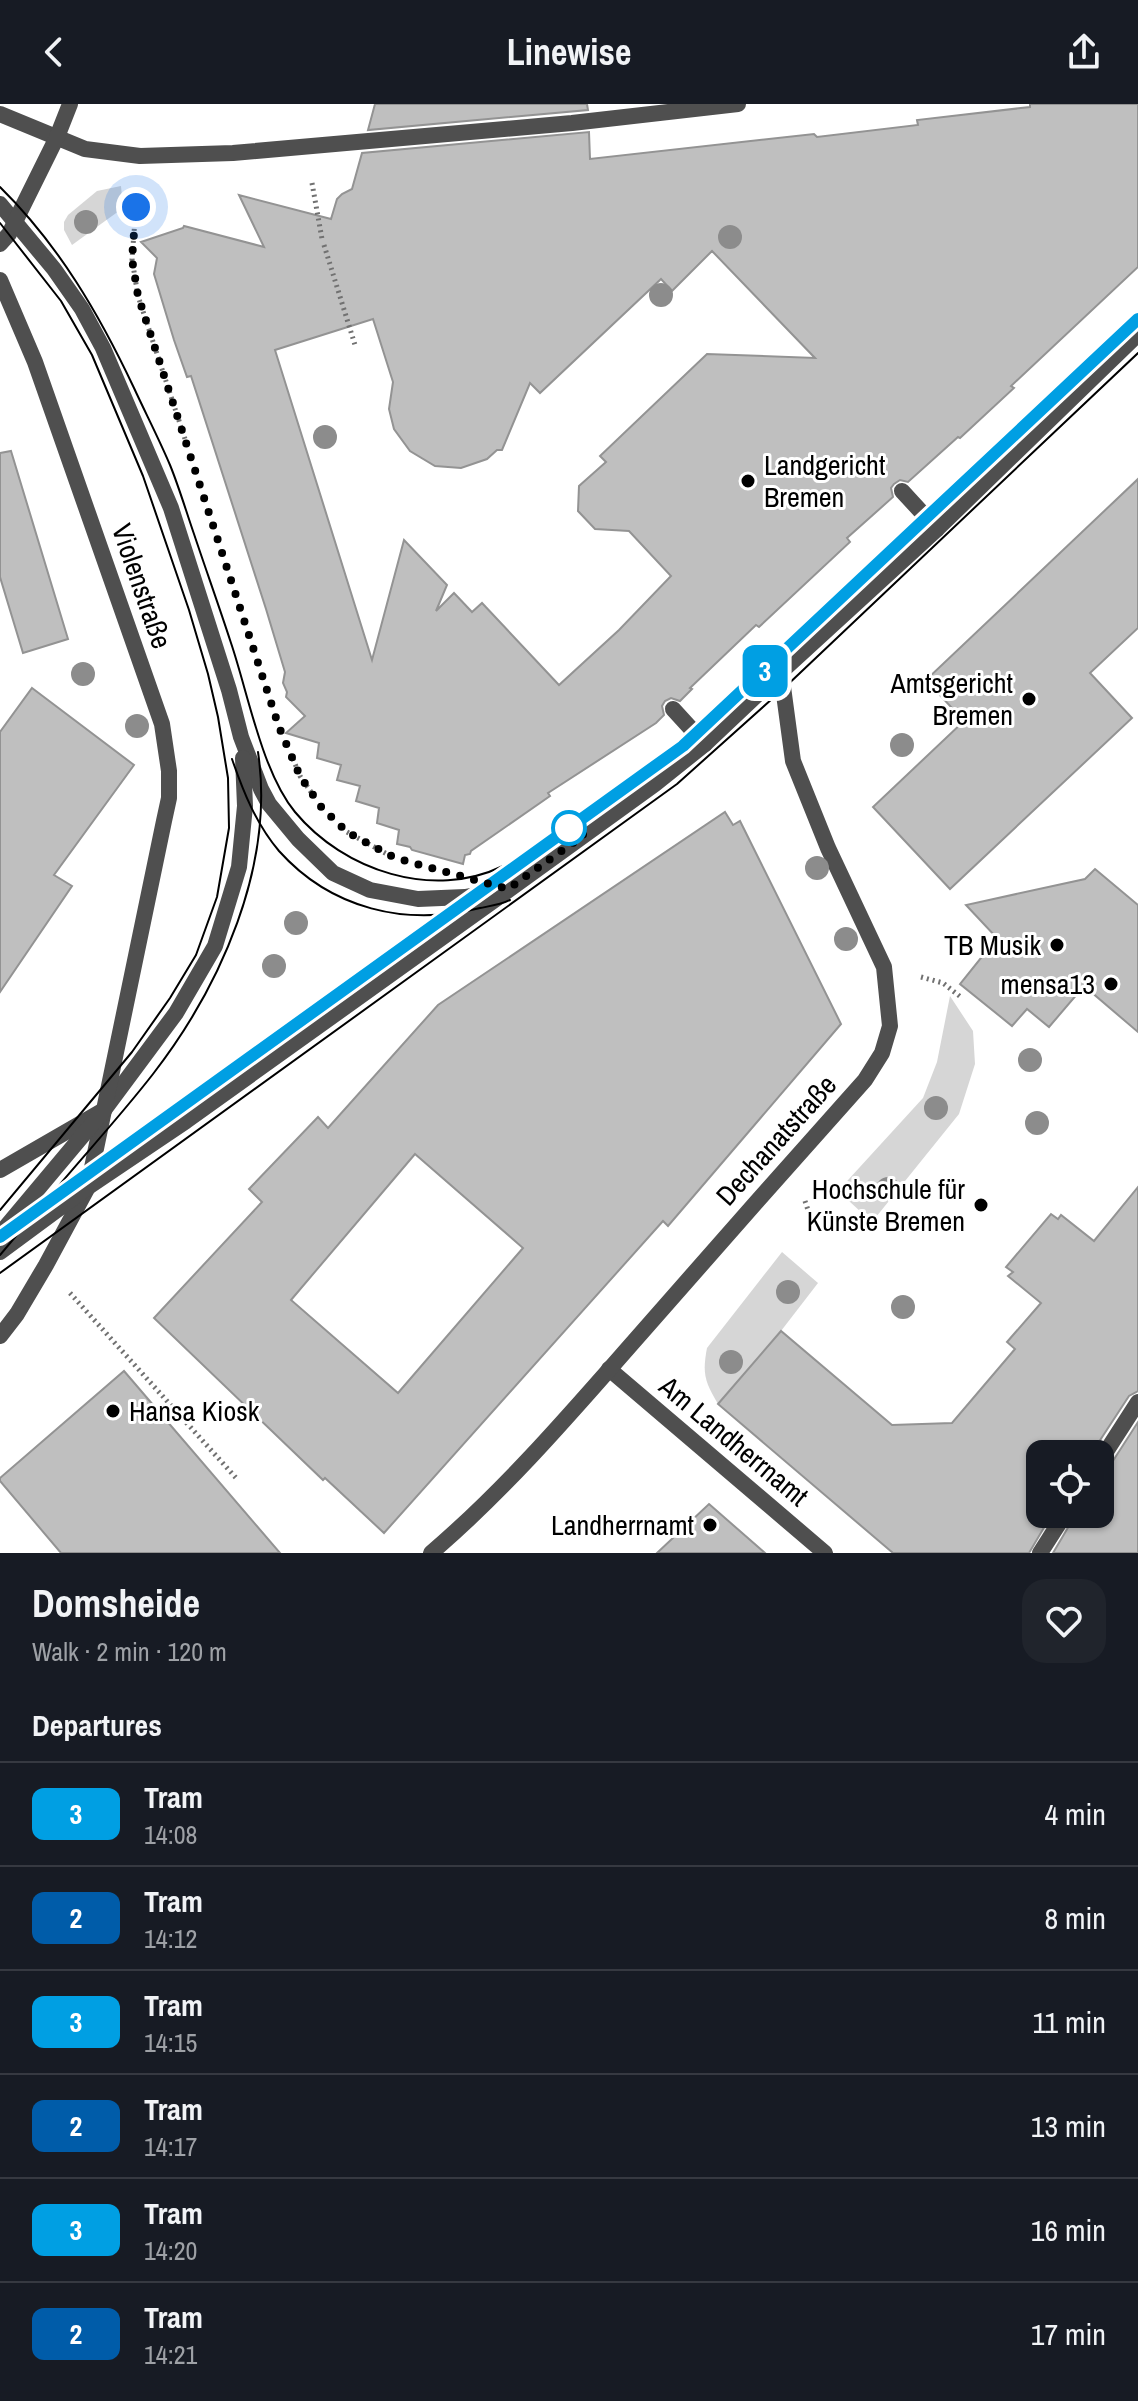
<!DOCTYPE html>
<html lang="en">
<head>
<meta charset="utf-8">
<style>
	:root { --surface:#171b24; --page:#20242c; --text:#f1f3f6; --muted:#9ea1a6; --line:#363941 }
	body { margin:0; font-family:"Archivo Narrow",sans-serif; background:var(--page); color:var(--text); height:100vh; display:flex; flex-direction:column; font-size:30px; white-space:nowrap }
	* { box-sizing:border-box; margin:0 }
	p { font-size:26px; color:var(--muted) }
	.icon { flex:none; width:44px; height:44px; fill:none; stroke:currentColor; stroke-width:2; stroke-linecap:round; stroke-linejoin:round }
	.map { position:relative; height:1449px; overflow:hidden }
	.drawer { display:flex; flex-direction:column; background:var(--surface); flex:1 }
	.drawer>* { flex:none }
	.badge { padding:0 16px; border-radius:12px; font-size:28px; line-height:52px }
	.controls { position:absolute; left:1026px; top:1336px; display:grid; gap:16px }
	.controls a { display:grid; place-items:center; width:88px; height:88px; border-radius:16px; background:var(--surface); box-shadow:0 2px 6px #0004; font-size:40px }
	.you { position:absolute; width:40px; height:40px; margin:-20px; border:6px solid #fff; border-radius:50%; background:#1a73e8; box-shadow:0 0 0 12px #1a73e833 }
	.map>.badge { position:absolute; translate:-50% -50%; box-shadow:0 0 0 4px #fff }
	h2 { padding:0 32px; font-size:30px; line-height:72px }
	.round { display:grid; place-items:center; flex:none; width:84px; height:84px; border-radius:24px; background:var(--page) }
	.overview { display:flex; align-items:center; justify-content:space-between; height:136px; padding:0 32px }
	h1 { font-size:38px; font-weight:800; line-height:60px }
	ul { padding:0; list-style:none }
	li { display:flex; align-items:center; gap:24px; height:104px; padding:0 32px; border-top:2px solid var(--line) }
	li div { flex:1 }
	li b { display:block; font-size:30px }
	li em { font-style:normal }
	li .badge { min-width:88px; font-weight:700; text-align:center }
	header { display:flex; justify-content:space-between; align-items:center; height:104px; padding:0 32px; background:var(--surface); font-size:36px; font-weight:800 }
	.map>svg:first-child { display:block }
	.green { fill:#d6d6d6 }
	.building { fill:#bfbfbf; stroke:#939393; stroke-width:2; fill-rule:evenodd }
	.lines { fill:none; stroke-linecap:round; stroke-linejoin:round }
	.path { stroke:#717171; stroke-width:5; stroke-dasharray:2 4; stroke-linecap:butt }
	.lane { stroke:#4f4f4f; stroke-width:16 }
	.street { stroke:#4f4f4f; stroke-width:16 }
	.tram { stroke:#000; stroke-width:2 }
	.tree { fill:#8c8c8c }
	.line-casing { stroke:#fff; stroke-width:18 }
	.line { stroke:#009fe3; stroke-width:12 }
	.walk { stroke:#000; stroke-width:8; stroke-dasharray:0 14.4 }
	.poi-dot { fill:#000; stroke:#fff; stroke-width:3 }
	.stop-dot { fill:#fff; stroke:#009fe3; stroke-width:4 }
	.labels { text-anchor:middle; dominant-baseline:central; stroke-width:6; stroke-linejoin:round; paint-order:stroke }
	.poi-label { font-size:28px; fill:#000; stroke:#fff; text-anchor:end }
	.street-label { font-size:28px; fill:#000; stroke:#fff }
</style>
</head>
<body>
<header><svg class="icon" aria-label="back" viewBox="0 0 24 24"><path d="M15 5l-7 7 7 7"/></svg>Linewise<svg class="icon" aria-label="share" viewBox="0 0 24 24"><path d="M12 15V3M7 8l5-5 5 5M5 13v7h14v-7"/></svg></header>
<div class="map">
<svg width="1138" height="1449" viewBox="0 0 1138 1449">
	<rect width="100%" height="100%" fill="#fff"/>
	<g class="green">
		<polygon points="121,82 123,104 72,141 64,126 64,118 68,111 97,87"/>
		<polygon points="950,892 973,927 975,960 959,1010 872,1118 838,1087 923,994 937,958"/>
		<path d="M 782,1148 L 818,1179 L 781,1227 L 718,1300 C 705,1278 702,1270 707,1244 Z"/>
	</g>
	<g class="building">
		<polygon points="375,0 587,0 588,6 368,26"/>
		<path d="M 1030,0 L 1138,0 L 1138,163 L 1011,282 L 1014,284 L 960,334 L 958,333 L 908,378 L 900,376 L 894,380 L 891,384 L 893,393 L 847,434 L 850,438 L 759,523 L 756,521 L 690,584 L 692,585 L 680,597 L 671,594 L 665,597 L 662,602 L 664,611 L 656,619 L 548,689 L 550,692 L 471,747 L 470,750 L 465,751 L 463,760 L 412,746 L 410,743 L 397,740 L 399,726 L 377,719 L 379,704 L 356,697 L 360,682 L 337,676 L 341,661 L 317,654 L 319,639 L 286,629 L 305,612 L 286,593 L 287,588 L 283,579 L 285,568 L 266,505 L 191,272 L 187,273 L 174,236 L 154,170 L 157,154 L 141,138 L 183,124 L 184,122 L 264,143 L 239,91 L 331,115 L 337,95 L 342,90 L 352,85 L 362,49 L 589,28 L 590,55 L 814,30 L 817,33 L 918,21 L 917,16 L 1030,3 ZM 712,147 L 815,254 L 707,250 L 600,352 L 606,358 L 579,382 L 578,407 L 595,425 L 629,427 L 671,472 L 619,526 L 559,581 L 482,499 L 472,508 L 454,489 L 436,507 L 447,481 L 404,436 L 372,556 L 275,246 L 373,215 L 393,278 L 389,305 L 394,325 L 410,347 L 435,362 L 461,364 L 487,355 L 497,346 L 502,346 L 530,279 L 540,289 L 661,175 L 672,187 Z"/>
		<polygon points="11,347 68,535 23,549 0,473 0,349"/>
		<polygon points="1138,375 1138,524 1090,569 1132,614 950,785 873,703 964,617 926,576"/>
		<polygon points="32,584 134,661 54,771 72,782 0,888 0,628"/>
		<path d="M 725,708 L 733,721 L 740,717 L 841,920 L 668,1122 L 663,1117 L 384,1429 L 325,1374 L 323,1376 L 154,1214 L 262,1098 L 249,1085 L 318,1013 L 328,1024 L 438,901 ZM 415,1050 L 523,1144 L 398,1289 L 291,1196 Z"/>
		<polygon points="1095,765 1138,801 1138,928 1084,882 1049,923 1027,905 1012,922 960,880 997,834 966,801 1085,775"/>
		<polygon points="1138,1083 1138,1287 1129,1292 1091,1350 1040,1350 1040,1410 1052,1410 1029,1449 893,1449 718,1300 781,1227 892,1321 952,1319 1015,1245 1007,1238 1041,1199 1008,1172 1013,1168 1006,1163 1051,1110 1058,1115 1061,1111 1094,1137"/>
		<polygon points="124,1267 280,1449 61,1449 0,1377 0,1374"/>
		<polygon points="1138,1318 1138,1449 1053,1449 1076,1410 1100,1410 1100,1368 1109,1363"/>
		<polygon points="709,1400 765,1449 657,1449"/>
	</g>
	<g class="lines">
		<g class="path">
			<polyline points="312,79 322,135"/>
			<polyline points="137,89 132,155 138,192 185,335"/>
			<polyline points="324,141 355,241"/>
			<polyline points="293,655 300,672 311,688"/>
			<polyline points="347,728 387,750"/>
			<polyline points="921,873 943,879 962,894"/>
			<polyline points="805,1097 811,1115"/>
			<polyline points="70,1189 237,1375"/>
		</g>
		<g class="lane">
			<polyline points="0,100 54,165 82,205 103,244 171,404 229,586 241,633 261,685 269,700 298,735 333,769 370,786 418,795 465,793 508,785"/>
			<polyline points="902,387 937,425"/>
			<polyline points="673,605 705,640"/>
			<polyline points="0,1066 104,1006 176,909 215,842 239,763 245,702 243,654"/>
			<polyline points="0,1232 17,1210 46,1161 88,1083 104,1006"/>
		</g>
		<g class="street">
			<polyline points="0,10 85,45 140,52 233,49 572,19 738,0"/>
			<polyline points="0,140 9,130 57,33 70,0"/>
			<polyline points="0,176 35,258 162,620 169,667 169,694 164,717 104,1006 0,1130"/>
			<polyline points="0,1148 88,1083 186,1017 514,782 655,680 705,640 781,568 937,425 1138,230"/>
			<polyline points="609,1265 825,1449"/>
			<polyline points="1100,1357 1138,1298"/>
			<path d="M 431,1449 C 506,1385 571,1309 636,1235 C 712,1148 788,1062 865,976 L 882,949 L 890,922 L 884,863 L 828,744 L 793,657 L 781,568"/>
			<polyline points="1040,1449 1065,1410"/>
		</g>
		<g class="tram">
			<path d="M 0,83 C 59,141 99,210 134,284 C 146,310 159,335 170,361 C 179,383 186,407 194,430 C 206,466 219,502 231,539 C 248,589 262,668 295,708 C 344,767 433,796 503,762"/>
			<polyline points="0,119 61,197 92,251 143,372 189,506 208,570 218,613 228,674 229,724 217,793 196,851 170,894 132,948 0,1106"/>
			<path d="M 232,655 C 243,687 256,720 279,747 C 331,805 406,823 480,804 C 490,802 500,801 510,796"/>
			<path d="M 55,1086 C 87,1048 122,1010 153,970 C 221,882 275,761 258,648"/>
			<polyline points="0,1133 683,642 1138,215"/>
			<polyline points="0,1151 21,1126"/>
			<polyline points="0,1169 677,680 782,586 1138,249"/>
		</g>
	</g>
	<g class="tree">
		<circle cx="86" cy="118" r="12"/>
		<circle cx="730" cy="133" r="12"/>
		<circle cx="661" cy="191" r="12"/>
		<circle cx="325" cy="333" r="12"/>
		<circle cx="83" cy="570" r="12"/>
		<circle cx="137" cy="622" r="12"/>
		<circle cx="902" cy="641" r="12"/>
		<circle cx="817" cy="764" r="12"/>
		<circle cx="296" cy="819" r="12"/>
		<circle cx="846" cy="835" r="12"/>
		<circle cx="274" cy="862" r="12"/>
		<circle cx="1030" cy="956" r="12"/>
		<circle cx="936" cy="1004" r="12"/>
		<circle cx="1037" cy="1019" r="12"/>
		<circle cx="888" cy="1085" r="12"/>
		<circle cx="788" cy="1188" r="12"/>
		<circle cx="903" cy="1203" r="12"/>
		<circle cx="731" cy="1258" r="12"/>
	</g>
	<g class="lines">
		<g class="line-casing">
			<polyline id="line" points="0,1133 683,642 1138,215"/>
		</g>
		<use href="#line" class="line"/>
		<polyline class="walk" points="136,103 132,155 138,192 279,623 300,672 322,704 347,728 395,754 508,785 584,731 569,724"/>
	</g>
	<g class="poi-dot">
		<circle cx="748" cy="377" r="8"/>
		<circle cx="1029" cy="595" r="8"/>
		<circle cx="1057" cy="841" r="8"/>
		<circle cx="1111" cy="880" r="8"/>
		<circle cx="981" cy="1101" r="8"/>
		<circle cx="113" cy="1307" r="8"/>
		<circle cx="710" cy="1421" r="8"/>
	</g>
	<circle class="stop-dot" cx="569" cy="724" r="16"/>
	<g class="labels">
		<g class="poi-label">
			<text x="764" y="361" text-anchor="start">Landgericht<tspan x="764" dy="32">Bremen</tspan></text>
			<text x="1013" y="579">Amtsgericht<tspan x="1013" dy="32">Bremen</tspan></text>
			<text x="1041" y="841">TB Musik</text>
			<text x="1095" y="880">mensa13</text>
			<text x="965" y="1085">Hochschule für<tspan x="965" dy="32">Künste Bremen</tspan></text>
			<text x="129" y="1307" text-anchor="start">Hansa Kiosk</text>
			<text x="694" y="1421">Landherrnamt</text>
		</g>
		<g class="street-label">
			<text transform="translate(142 482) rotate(71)">Violenstraße</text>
			<text transform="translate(776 1036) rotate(-48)">Dechanatstraße</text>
			<text transform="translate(734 1337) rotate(40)">Am Landherrnamt</text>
		</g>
	</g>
</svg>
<div class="controls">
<a><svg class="icon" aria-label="locate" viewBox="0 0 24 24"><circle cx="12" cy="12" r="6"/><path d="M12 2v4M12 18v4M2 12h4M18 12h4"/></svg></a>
</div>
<div class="you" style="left:136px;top:103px"></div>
<b class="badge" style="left:765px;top:567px;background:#009fe3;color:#fff">3</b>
</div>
<section class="drawer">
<div class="overview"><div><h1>Domsheide</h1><p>Walk · 2 min · 120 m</p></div><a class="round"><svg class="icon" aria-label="heart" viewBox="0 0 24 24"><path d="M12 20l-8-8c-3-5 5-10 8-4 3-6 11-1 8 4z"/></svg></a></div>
<h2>Departures</h2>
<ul>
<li><span class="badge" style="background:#009fe3;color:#fff">3</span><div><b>Tram</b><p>14:08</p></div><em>4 min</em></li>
<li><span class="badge" style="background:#005ca9;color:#fff">2</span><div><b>Tram</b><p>14:12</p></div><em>8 min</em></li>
<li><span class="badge" style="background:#009fe3;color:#fff">3</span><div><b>Tram</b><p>14:15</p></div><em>11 min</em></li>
<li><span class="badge" style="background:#005ca9;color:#fff">2</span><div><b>Tram</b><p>14:17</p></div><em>13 min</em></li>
<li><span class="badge" style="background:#009fe3;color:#fff">3</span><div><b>Tram</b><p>14:20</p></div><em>16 min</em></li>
<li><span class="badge" style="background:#005ca9;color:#fff">2</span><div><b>Tram</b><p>14:21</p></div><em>17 min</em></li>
</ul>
</section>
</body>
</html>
